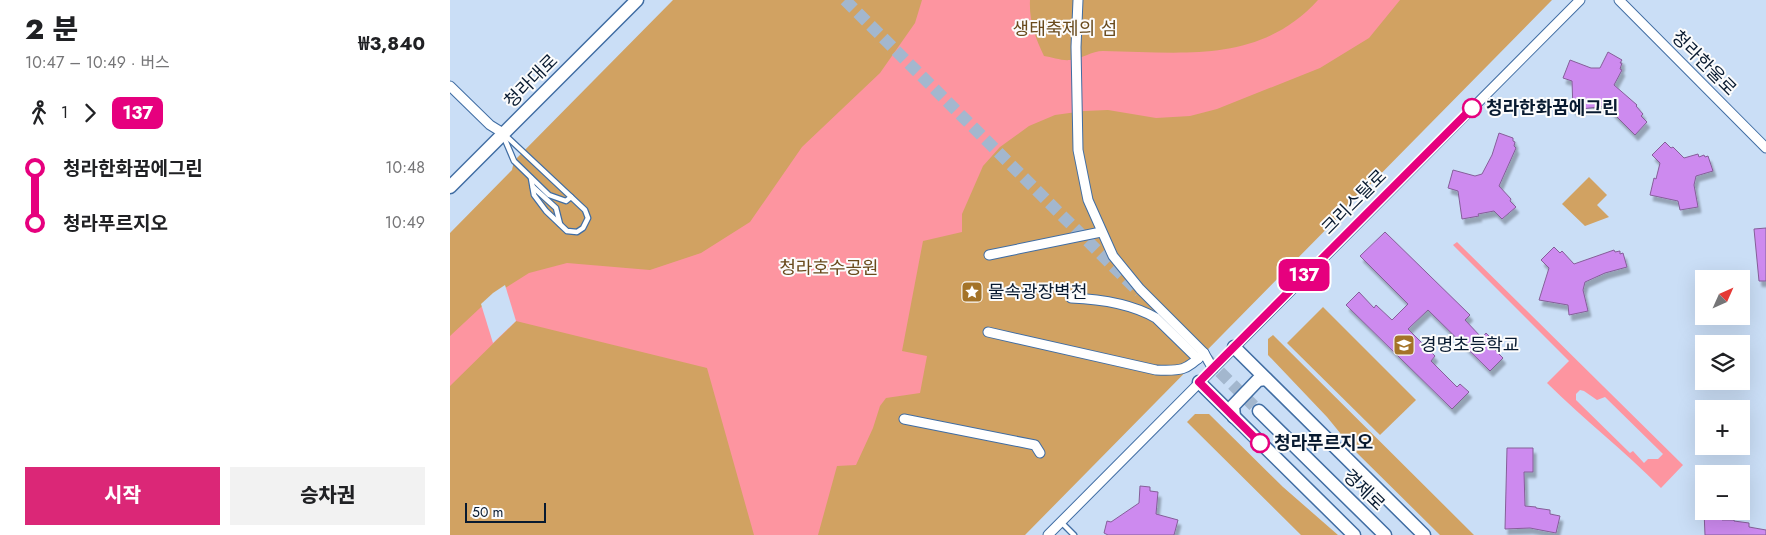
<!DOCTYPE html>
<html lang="ko">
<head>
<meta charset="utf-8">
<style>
	:root { --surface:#fff; --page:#f2f2f2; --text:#202124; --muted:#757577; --accent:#db2777 }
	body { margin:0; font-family:Jost,"Noto Sans KR",sans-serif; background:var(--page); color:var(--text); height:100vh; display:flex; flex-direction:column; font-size:19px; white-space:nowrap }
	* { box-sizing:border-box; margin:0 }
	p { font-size:16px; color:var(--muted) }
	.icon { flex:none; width:28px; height:28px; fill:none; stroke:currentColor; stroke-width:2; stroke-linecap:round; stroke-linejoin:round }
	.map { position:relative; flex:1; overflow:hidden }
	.side { display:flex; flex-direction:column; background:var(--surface); width:450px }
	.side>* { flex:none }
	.badge { padding:0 10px; border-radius:8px; font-size:18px; line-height:32px }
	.needle { width:32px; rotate:45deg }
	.fabs { position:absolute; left:1245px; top:270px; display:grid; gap:10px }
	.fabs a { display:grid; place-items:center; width:55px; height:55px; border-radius:0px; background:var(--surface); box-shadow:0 5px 20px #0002; font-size:25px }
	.scale { position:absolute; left:15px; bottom:12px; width:81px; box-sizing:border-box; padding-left:5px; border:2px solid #081a30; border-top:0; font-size:14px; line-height:18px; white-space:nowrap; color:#081a30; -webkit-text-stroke:4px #fcfcfc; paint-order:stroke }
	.map>.badge { position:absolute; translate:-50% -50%; box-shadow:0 0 0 2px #fff }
	.legs { display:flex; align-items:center; gap:8px; height:55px; padding:0 25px; font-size:16px }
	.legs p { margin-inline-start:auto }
	.overview { display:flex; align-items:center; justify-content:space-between; height:85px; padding:0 25px }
	h1 { font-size:28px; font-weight:800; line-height:38px }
	.action { display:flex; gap:10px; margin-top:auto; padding:10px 25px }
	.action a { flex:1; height:58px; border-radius:0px; background:var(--accent); color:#fff; font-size:20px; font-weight:800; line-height:58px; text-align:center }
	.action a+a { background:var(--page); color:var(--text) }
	ul { padding:0 25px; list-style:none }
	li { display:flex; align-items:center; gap:18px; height:55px; font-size:19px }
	li i { display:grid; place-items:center; width:8px; height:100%; margin:0 6px; background:currentColor }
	li i::after { content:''; width:12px; height:12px; margin:-6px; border:4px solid; border-radius:50%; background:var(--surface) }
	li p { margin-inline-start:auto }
	li:first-child i { background:linear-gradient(#0000 50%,currentColor 0) }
	li:last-child i { background:linear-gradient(currentColor 50%,#0000 0) }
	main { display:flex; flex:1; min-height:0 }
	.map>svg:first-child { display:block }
	.green { fill:#d1a262 }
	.water { fill:#fd95a0; fill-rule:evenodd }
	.pier { fill:#cadef6 }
	.building { fill:#cd8aef; stroke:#855f99; filter:url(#shadow) }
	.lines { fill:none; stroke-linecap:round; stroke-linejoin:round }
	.secondary-tunnel { stroke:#a3b7ce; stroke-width:12; stroke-dasharray:12 6; stroke-linecap:butt }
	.lane-casing { stroke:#406da3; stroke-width:7 }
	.street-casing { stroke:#406da3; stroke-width:11 }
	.secondary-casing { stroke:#406da3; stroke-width:15 }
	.lane { stroke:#fff; stroke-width:4.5 }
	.street { stroke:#fff; stroke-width:9 }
	.secondary { stroke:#fff; stroke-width:12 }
	.line-1-casing { stroke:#fff; stroke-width:11 }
	.line-1 { stroke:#e6007e; stroke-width:8 }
	.stop-1-dot { fill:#fff; stroke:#e6007e; stroke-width:2.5 }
	.labels { text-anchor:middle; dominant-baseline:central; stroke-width:4; stroke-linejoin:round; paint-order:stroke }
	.park-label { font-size:18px; fill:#694a1c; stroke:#fcfcfc }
	.street-label { font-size:18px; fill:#081a30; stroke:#fcfcfc }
	.stop-label { font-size:18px; font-weight:bold; fill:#081a30; stroke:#fcfcfc; text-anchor:start }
	.poi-label { font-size:18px; fill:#081a30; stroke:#fcfcfc; text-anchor:start }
</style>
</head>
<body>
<main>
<section class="side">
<div class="overview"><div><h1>2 분</h1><p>10:47 – 10:49 · 버스</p></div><b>₩3,840</b></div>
<div class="legs"><svg class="icon" aria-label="walk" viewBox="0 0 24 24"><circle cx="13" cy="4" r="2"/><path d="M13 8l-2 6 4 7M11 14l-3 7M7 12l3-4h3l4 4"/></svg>1<svg class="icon" aria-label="forward" viewBox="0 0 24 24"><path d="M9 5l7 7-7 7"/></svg><b class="badge" style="background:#e6007e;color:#fff">137</b></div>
<ul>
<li><i style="color:#e6007e"></i><b>청라한화꿈에그린</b><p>10:48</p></li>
<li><i style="color:#e6007e"></i><b>청라푸르지오</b><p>10:49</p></li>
</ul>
<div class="action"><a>시작</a><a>승차권</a></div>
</section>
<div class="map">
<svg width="1316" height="535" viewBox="0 0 1316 535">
	<defs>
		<filter id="shadow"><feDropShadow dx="3" dy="5.5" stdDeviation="1" flood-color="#0004"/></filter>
	</defs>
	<rect width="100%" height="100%" fill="#cadef6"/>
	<g class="green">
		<polygon points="223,0 1102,0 575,535 0,535 0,233 62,170 64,161"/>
		<polygon points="1139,177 1157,195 1147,205 1159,217 1135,226 1112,204"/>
		<polygon points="873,307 966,400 930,435 837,343"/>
		<polygon points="823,335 1024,535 990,535 904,450 877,417 818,355 818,339"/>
		<polygon points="745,414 759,414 833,487 888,535 851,535 737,422"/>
	</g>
	<g class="water">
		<path d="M 472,0 L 580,0 C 579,21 585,37 594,56 C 602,57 612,61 620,60 C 631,59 642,51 653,51 C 731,52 809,65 868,0 L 950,0 L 919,38 L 870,68 L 767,109 L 740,116 L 706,118 L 658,110 L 634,111 L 605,115 L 579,126 L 550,147 L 533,166 L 512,214 L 512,232 L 473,241 L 452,351 L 477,356 L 470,393 L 436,398 L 430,406 L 423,428 L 406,465 L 387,466 L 368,535 L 304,535 L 257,368 L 66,321 L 0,386 L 0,336 L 44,295 L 79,273 L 117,263 L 200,270 L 251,253 L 300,222 L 352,147 L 430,73 L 465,23 Z"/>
		<path d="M 1007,242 L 1233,465 L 1211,488 C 1175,451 1134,420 1097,383 L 1119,361 L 1003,245 ZM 1130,390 L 1134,391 L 1147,400 L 1155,397 L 1213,454 L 1208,459 L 1198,459 L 1194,463 L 1183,451 L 1180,453 L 1126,400 L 1126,394 Z"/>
	</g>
	<polygon class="pier" points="55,285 66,321 43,343 31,304 43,293"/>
	<g class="building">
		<polygon points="1158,52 1172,60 1170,63 1172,63 1170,69 1172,70 1164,85 1187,105 1186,106 1193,114 1191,116 1197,122 1185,135 1156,106 1123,110 1122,81 1113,78 1120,60 1141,68 1150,68"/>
		<polygon points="1049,133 1063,138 1063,141 1065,142 1064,146 1066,148 1049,186 1061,199 1060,201 1066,207 1052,219 1044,211 1028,214 1029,216 1012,219 1008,191 998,188 1003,170 1025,176 1032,174 1042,155"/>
		<polygon points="1215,142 1221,148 1223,147 1234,158 1248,154 1249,157 1254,155 1255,157 1258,156 1263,171 1246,176 1244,185 1248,207 1230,210 1228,201 1200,195 1204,178 1206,179 1210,163 1202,155"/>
		<polygon points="1316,228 1316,281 1309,281 1304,229"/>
		<polygon points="935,232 1020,315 1015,320 1032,338 1036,333 1046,343 1042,347 1053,358 1040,371 978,310 958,329 985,356 981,361 1007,387 1010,384 1019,392 1002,409 896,305 909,292 924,308 926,305 942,320 958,304 910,256"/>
		<polygon points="1104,247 1110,253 1112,251 1124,264 1164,250 1165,252 1170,251 1170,254 1173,253 1177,267 1155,273 1135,282 1133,290 1138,311 1119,315 1118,305 1089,300 1099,268 1091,260"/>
		<polygon points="1057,448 1083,448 1083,472 1074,472 1075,506 1086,507 1086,508 1100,510 1100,514 1110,516 1106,533 1080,528 1055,529"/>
		<polygon points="690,486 700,487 700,491 708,492 706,514 728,520 724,535 658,535 654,533 657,521 661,522 689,503"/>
		<polygon points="1254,511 1272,511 1272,520 1284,520 1284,521 1299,523 1299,527 1316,530 1316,535 1255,535"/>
	</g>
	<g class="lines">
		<g class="secondary-tunnel">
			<polyline points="395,0 689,292"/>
			<polyline points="757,359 809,411"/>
		</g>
		<g class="lane-casing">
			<g id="lane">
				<polyline points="54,134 135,210 138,218 133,228 127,232 117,231 96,211 84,195 81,178"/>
				<polyline points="53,135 64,161 99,195 116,201 121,197"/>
				<polyline points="83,187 106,208 110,224"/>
				<polyline points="611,522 624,535"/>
			</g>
		</g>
		<g class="street-casing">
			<g id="street">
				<polyline points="628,0 626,47 628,150 638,200 663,256 690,289 754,353 763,369"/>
				<polyline points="1169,0 1316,148"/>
				<polyline points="0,86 40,125 53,133"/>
				<polyline points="539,255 651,232"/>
				<path d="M 621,298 C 650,299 680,303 706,318 L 748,359"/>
				<path d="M 538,332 L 706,370 C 731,371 736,371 754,353"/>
				<polyline points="454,419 585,445 590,453"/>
				<polyline points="598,535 1130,0"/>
			</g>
		</g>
		<g class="secondary-casing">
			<g id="secondary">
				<polyline points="0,187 187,0"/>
				<polyline points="784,347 974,535"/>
				<polyline points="749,382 904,535"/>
				<polyline points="809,411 935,535"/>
				<polyline points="784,417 783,406 808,380 816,379"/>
			</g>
		</g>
		<use href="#lane" class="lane"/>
		<use href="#street" class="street"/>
		<use href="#secondary" class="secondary"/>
	</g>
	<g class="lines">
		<g class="line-1-casing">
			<polyline id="line-1" points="810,443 749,382 1022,108"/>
		</g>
		<use href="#line-1" class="line-1"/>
	</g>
	<defs>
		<g id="sight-square" transform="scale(1.125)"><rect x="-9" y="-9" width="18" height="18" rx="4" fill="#a47328" stroke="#fcfcfc"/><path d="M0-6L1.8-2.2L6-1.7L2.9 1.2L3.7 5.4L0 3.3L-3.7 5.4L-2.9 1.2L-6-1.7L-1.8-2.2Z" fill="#fff"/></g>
		<g id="school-square" transform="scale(1.125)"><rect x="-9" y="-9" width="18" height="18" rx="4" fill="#a47328" stroke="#fcfcfc"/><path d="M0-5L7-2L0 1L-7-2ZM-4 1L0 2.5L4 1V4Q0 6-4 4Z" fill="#fff"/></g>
	</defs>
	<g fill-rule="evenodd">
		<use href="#sight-square" x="522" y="292"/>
		<use href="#school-square" x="954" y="345"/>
	</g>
	<g class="stop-1-dot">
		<circle cx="1022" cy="108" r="9"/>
		<circle cx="810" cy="443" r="9"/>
	</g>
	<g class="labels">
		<g class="park-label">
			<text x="615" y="29">생태축제의 섬</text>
			<text x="379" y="268">청라호수공원</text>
		</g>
		<g class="street-label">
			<text transform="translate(1254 63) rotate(45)">청라한울로</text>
			<text transform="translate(81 81) rotate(-45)">청라대로</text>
			<text transform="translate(904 202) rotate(-45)">크리스탈로</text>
			<text transform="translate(914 490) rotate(44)">경제로</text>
		</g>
		<g class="stop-label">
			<text x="1036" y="108">청라한화꿈에그린</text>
			<text x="824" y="443">청라푸르지오</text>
		</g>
		<g class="poi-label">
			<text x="538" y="292">물속광장벽천</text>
			<text x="970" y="345">경명초등학교</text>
		</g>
	</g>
</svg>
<div class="fabs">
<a><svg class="needle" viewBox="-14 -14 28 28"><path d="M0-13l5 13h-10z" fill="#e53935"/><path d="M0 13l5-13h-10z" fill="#757577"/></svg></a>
<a><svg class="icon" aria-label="layers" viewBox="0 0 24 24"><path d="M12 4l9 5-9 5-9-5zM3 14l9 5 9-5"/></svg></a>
<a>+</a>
<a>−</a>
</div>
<div class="scale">50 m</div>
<b class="badge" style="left:854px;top:275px;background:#e6007e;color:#fff">137</b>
</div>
</main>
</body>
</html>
